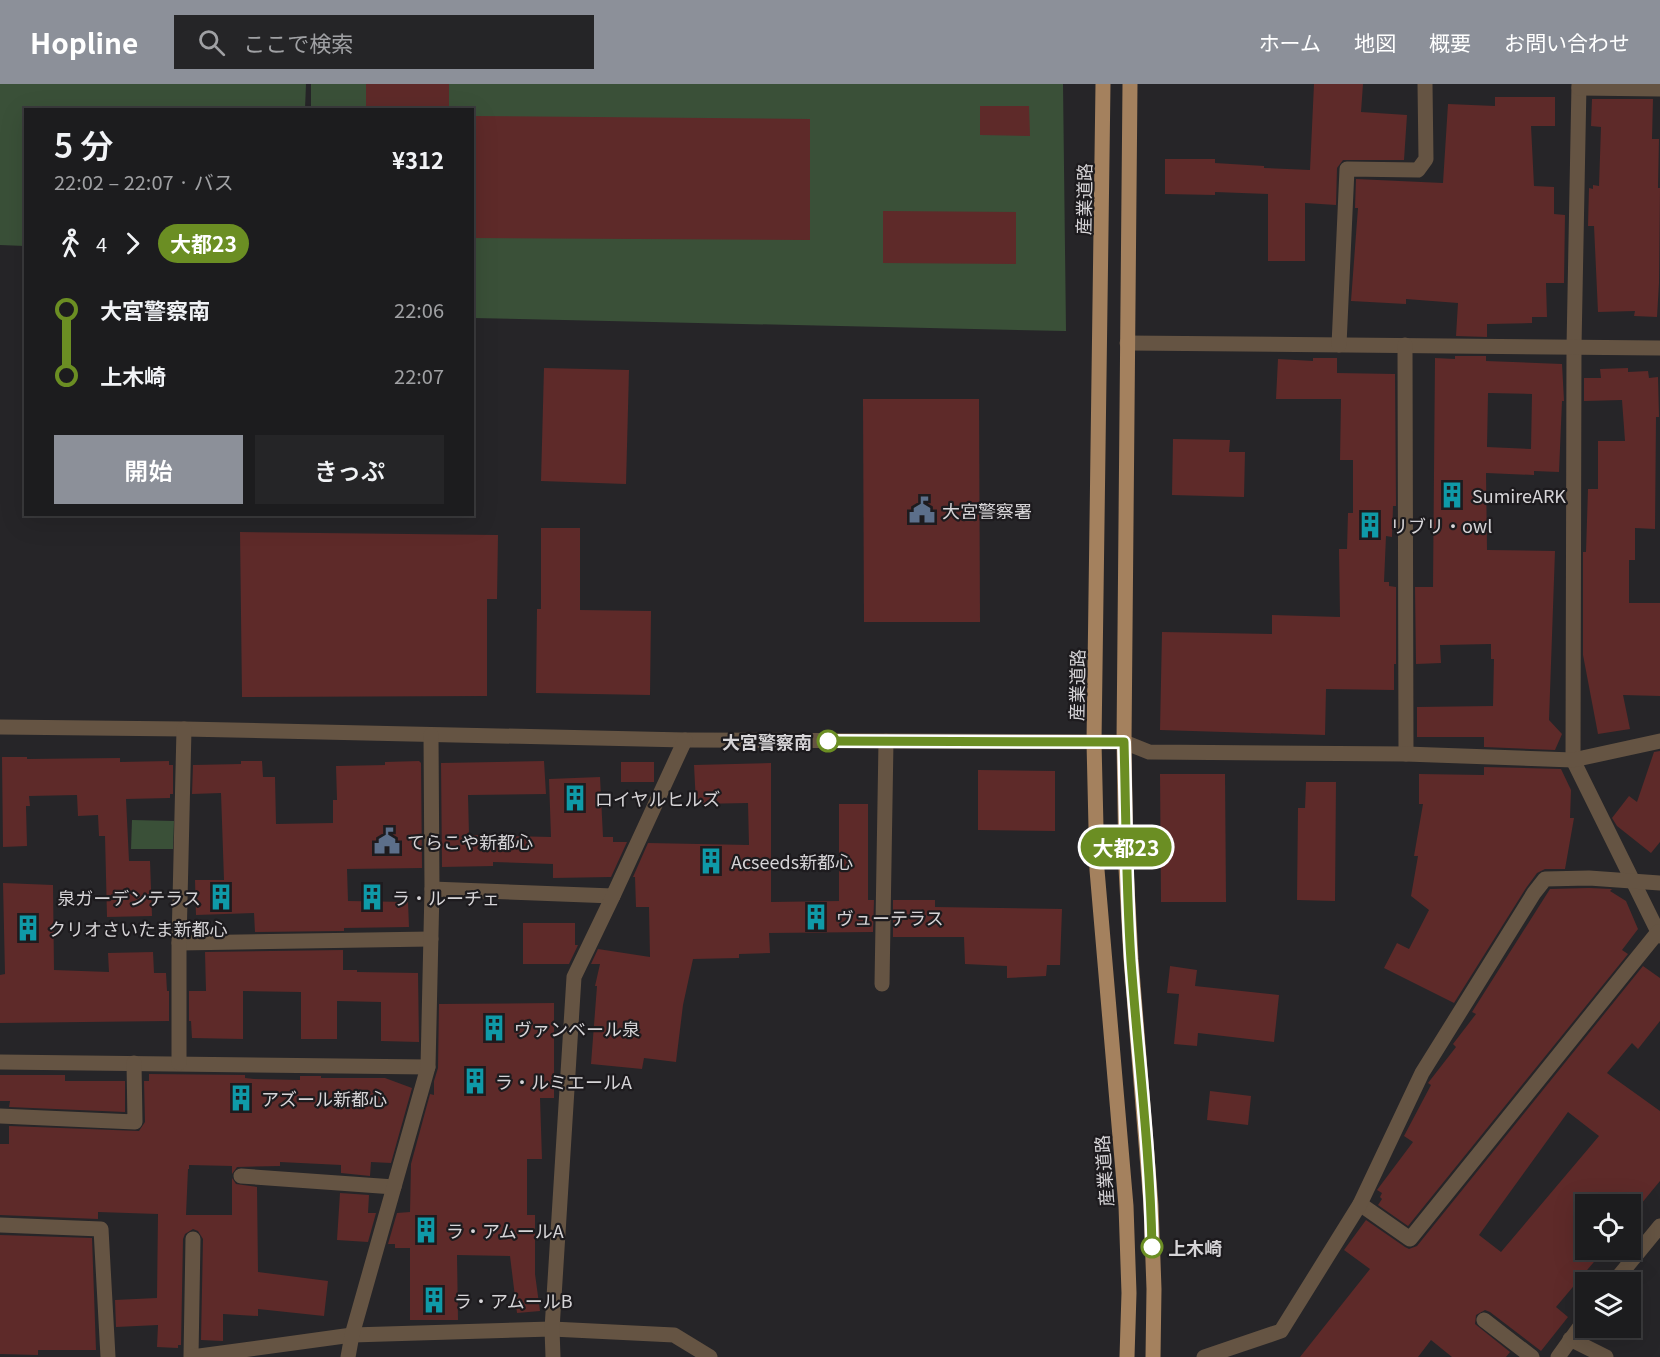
<!DOCTYPE html>
<html lang="ja">
<head>
<meta charset="utf-8">
<style>
	:root { --surface:#1c1c1e; --page:#252527; --text:#f1f3f6; --muted:#a0a1a4; --line:#3a3a3c; --accent:#8c9099 }
	body { margin:0; font-family:Georgia,"Noto Sans JP",serif; background:var(--page); color:var(--text); height:100vh; display:flex; flex-direction:column; font-size:22px; white-space:nowrap }
	* { box-sizing:border-box; margin:0 }
	p { font-size:20px; color:var(--muted) }
	.icon { flex:none; width:33px; height:33px; fill:none; stroke:currentColor; stroke-width:2; stroke-linecap:round; stroke-linejoin:round }
	.map { position:relative; flex:1; overflow:hidden }
	.panel { position:absolute; left:24px; top:24px; width:450px; height:408px; display:flex; flex-direction:column; background:var(--surface); border-radius:0px; box-shadow:0 6px 24px #0002,0 0 0 2px var(--line) }
	.panel>* { flex:none }
	.badge { padding:0 12px; border-radius:20px; font-size:21px; line-height:39px }
	.fabs { position:absolute; left:1575px; top:1110px; display:grid; gap:12px }
	.fabs a { display:grid; place-items:center; width:66px; height:66px; border-radius:0px; background:var(--surface); box-shadow:0 6px 24px #0002,0 0 0 2px var(--line); font-size:30px }
	.map>.badge { position:absolute; translate:-50% -50%; box-shadow:0 0 0 3px #fff }
	.legs { display:flex; align-items:center; gap:9px; height:66px; padding:0 30px; font-size:20px }
	.legs p { margin-inline-start:auto }
	.overview { display:flex; align-items:center; justify-content:space-between; height:102px; padding:0 30px }
	h1 { font-size:33px; font-weight:600; line-height:45px }
	.button { display:flex; gap:12px; margin-top:auto; padding:12px 30px }
	.button a { flex:1; height:69px; border-radius:0px; background:var(--accent); color:#fff; font-size:24px; font-weight:600; line-height:69px; text-align:center }
	.button a+a { background:var(--page); color:var(--text) }
	ul { padding:0 30px; list-style:none }
	li { display:flex; align-items:center; gap:21px; height:66px; font-size:22px }
	li i { display:grid; place-items:center; width:9px; height:100%; margin:0 8px; background:currentColor }
	li i::after { content:''; width:15px; height:15px; margin:-8px; border:4px solid; border-radius:50%; background:var(--surface) }
	li p { margin-inline-start:auto }
	li:first-child i { background:linear-gradient(#0000 50%,currentColor 0) }
	li:last-child i { background:linear-gradient(currentColor 50%,#0000 0) }
	header { display:flex; align-items:center; gap:36px; box-sizing:border-box; height:84px; padding:0 30px; background:var(--accent); color:#fff }
	header strong { font-size:28px }
	nav { display:flex; gap:33px; margin-inline-start:auto; font-size:21px }
	.search { width:420px; height:54px; background:var(--page); display:flex; align-items:center; gap:15px; box-sizing:border-box; padding:0 21px; border-radius:0px; color:var(--muted); font-size:22px }
	.map>svg:first-child { display:block }
	.green { fill:#3a5038 }
	.building { fill:#5e2a29; fill-rule:evenodd }
	.lines { fill:none; stroke-linecap:round; stroke-linejoin:round }
	.minor { stroke:#655443; stroke-width:15 }
	.major { stroke:#a4815e; stroke-width:15 }
	.line-1-casing { stroke:#fff; stroke-width:14 }
	.line-1 { stroke:#6b8e23; stroke-width:9 }
	.stop-1-dot { fill:#fff; stroke:#6b8e23; stroke-width:3 }
	.labels { text-anchor:middle; dominant-baseline:central; stroke-width:4.5; stroke-linejoin:round; paint-order:stroke }
	.street-label { font-size:18px; fill:#d6d4d7; stroke:#1d1b1e }
	.poi-label { font-size:18px; fill:#d6d4d7; stroke:#1d1b1e; text-anchor:start }
	.stop-label { font-size:18px; font-weight:bold; fill:#d6d4d7; stroke:#1d1b1e; text-anchor:end }
</style>
</head>
<body>
<header>
<strong>Hopline</strong>
<div class="search"><svg class="icon" aria-label="search" viewBox="0 0 24 24"><circle cx="10" cy="10" r="6"/><path d="M15 15l6 6"/></svg>ここで検索</div>
<nav><a>ホーム</a><a>地図</a><a>概要</a><a>お問い合わせ</a></nav>
</header>
<div class="map">
<svg width="1660" height="1273" viewBox="0 0 1660 1273">
	<rect width="100%" height="100%" fill="#262528"/>
	<g class="green">
		<polygon points="0,0 306,0 305,25 26,26 25,162 0,161"/>
		<polygon points="311,0 1063,0 1066,247 473,234 472,26 311,26"/>
		<polygon points="132,736 174,737 173,765 131,765"/>
	</g>
	<g class="building">
		<rect x="366" y="0" width="83" height="26"/>
		<polygon points="1314,0 1363,0 1361,28 1407,31 1404,76 1343,76 1337,84 1336,121 1305,119 1305,177 1268,177 1268,110 1215,108 1215,111 1165,110 1165,75 1215,75 1215,79 1264,82 1264,84 1310,86"/>
		<polygon points="1495,13 1555,13 1555,42 1531,42 1534,102 1554,103 1554,130 1565,131 1564,199 1546,199 1547,233 1532,233 1532,239 1487,240 1487,253 1456,252 1458,219 1406,215 1406,220 1351,217 1358,124 1355,124 1356,95 1443,99 1448,20 1495,22"/>
		<polygon points="1592,15 1653,15 1652,55 1659,55 1658,104 1660,104 1659,199 1657,233 1634,232 1635,227 1598,228 1594,142 1588,142 1589,104 1593,105 1593,101 1599,102 1601,43 1591,42"/>
		<polygon points="980,22 1029,22 1030,52 980,51"/>
		<polygon points="472,32 810,35 810,156 472,154"/>
		<polygon points="883,127 1016,128 1016,180 883,179"/>
		<path d="M 1455,272 L 1486,272 L 1486,277 L 1562,280 L 1564,317 L 1562,317 L 1559,388 L 1534,387 L 1534,391 L 1486,389 L 1487,466 L 1555,467 L 1549,636 L 1562,650 L 1555,666 L 1484,663 L 1484,653 L 1417,653 L 1417,623 L 1493,622 L 1494,575 L 1491,575 L 1491,560 L 1440,561 L 1441,579 L 1416,580 L 1415,503 L 1433,503 L 1435,274 L 1455,275 ZM 1488,309 L 1532,310 L 1531,365 L 1487,363 Z"/>
		<polygon points="1313,274 1337,274 1337,289 1395,290 1396,422 1393,422 1392,453 1386,452 1384,498 1389,498 1389,502 1396,503 1396,580 1394,580 1394,606 1326,605 1325,651 1160,646 1162,548 1272,550 1272,531 1340,533 1339,465 1347,465 1348,429 1353,429 1353,376 1340,376 1341,315 1276,315 1278,275 1313,277"/>
		<polygon points="544,284 629,286 626,400 541,397"/>
		<polygon points="1628,284 1628,288 1648,287 1649,294 1658,293 1659,333 1656,333 1655,445 1635,444 1635,476 1629,476 1629,519 1660,519 1660,612 1623,611 1630,645 1598,650 1583,571 1583,468 1586,468 1588,405 1598,405 1598,357 1625,357 1622,316 1584,317 1584,294 1601,294 1600,285"/>
		<polygon points="863,315 979,315 980,538 864,538"/>
		<polygon points="1173,355 1230,356 1229,368 1245,368 1244,413 1172,411"/>
		<polygon points="541,444 580,444 580,526 651,527 650,611 536,609 537,525 541,525"/>
		<polygon points="240,448 498,451 497,515 487,515 487,612 242,613"/>
		<polygon points="1660,667 1660,758 1651,769 1617,742 1612,734 1629,712 1637,718 1654,668"/>
		<polygon points="2,673 27,673 27,675 120,674 120,678 169,677 169,681 173,681 173,710 170,710 170,714 126,715 129,777 150,777 152,832 107,833 105,752 99,752 98,731 78,732 77,711 29,712 30,722 26,722 27,762 3,763"/>
		<polygon points="241,677 262,677 263,693 275,693 276,740 333,739 333,716 337,716 336,682 385,681 385,678 419,677 421,679 422,784 347,785 348,817 408,818 409,843 344,844 344,847 255,848 254,829 196,831 195,796 224,796 221,709 192,710 193,681 241,680"/>
		<polygon points="544,677 546,710 468,711 469,751 551,753 549,695 600,693 603,753 613,753 613,758 627,758 611,793 553,794 553,780 493,778 493,782 442,783 441,679"/>
		<rect x="621" y="678" width="33" height="20"/>
		<polygon points="771,679 771,818 839,817 839,720 868,720 868,816 874,816 873,848 769,849 770,869 739,870 739,874 693,875 683,921 676,978 644,974 642,985 591,980 597,902 595,902 600,880 591,880 598,865 650,873 649,823 636,823 635,793 633,793 648,759 749,761 748,719 696,720 694,681"/>
		<polygon points="1484,683 1561,685 1571,706 1570,734 1574,734 1565,785 1545,785 1537,789 1526,804 1454,919 1384,884 1397,859 1409,865 1429,826 1411,812 1418,772 1414,772 1423,720 1419,720 1419,690 1484,691"/>
		<polygon points="978,686 1055,687 1055,747 978,746"/>
		<polygon points="1160,690 1225,690 1226,818 1161,818"/>
		<polygon points="1306,698 1336,698 1335,817 1297,816 1298,724 1305,724"/>
		<polygon points="3,799 53,801 54,886 109,888 108,869 153,868 154,889 166,889 167,907 169,907 169,937 0,939 0,891 5,890"/>
		<polygon points="1589,804 1612,805 1610,807 1626,817 1638,845 1622,866 1628,870 1408,1142 1378,1121 1382,1115 1380,1113 1382,1109 1377,1106 1413,1058 1404,1052 1431,1001 1428,999 1456,963 1453,960 1476,930 1472,928 1550,805"/>
		<polygon points="893,816 935,816 935,823 1062,825 1060,881 1047,881 1046,892 1007,894 1007,882 965,880 964,853 893,853"/>
		<polygon points="523,839 575,839 575,861 578,861 569,880 523,880"/>
		<polygon points="343,866 343,886 357,886 357,888 418,889 419,958 381,957 381,918 337,917 337,955 301,955 301,908 243,907 243,955 192,954 191,937 189,937 189,907 206,907 205,868"/>
		<polygon points="1170,882 1197,886 1195,902 1279,911 1274,958 1198,949 1197,962 1174,960 1179,910 1167,909"/>
		<path d="M 1643,882 L 1660,894 L 1660,937 L 1638,965 L 1632,959 L 1607,989 L 1660,1027 L 1660,1097 L 1641,1120 L 1586,1120 L 1586,1166 L 1604,1166 L 1556,1223 L 1568,1233 L 1541,1267 L 1490,1228 L 1485,1226 L 1476,1231 L 1475,1240 L 1510,1268 L 1506,1273 L 1452,1273 L 1431,1256 L 1418,1273 L 1300,1273 L 1370,1185 L 1344,1166 L 1366,1136 L 1405,1163 L 1409,1165 L 1417,1162 ZM 1568,1028 L 1599,1052 L 1501,1168 L 1479,1151 Z"/>
		<polygon points="554,919 554,1014 540,1014 542,1075 527,1075 527,1131 535,1131 535,1190 540,1227 517,1229 510,1172 457,1171 458,1236 410,1236 410,1164 395,1164 395,1160 388,1160 397,1129 410,1128 411,1080 430,1010 434,1011 434,997 438,984 439,920"/>
		<polygon points="149,990 245,991 245,994 254,995 300,996 300,992 321,992 321,994 385,994 412,1004 391,1079 371,1078 370,1092 341,1089 341,1081 280,1078 280,1082 237,1083 232,1090 232,1082 189,1081 189,1085 188,1085 186,1131 232,1131 232,1094 236,1100 257,1103 258,1188 328,1197 324,1232 258,1225 258,1232 223,1230 223,1257 201,1256 203,1155 198,1147 193,1145 185,1150 183,1155 181,1261 178,1261 178,1264 157,1263 158,1241 116,1243 115,1216 157,1214 158,1130 98,1128 98,1135 0,1131 0,1060 9,1060 9,1042 139,1047 145,1038 144,997 149,997"/>
		<polygon points="0,991 65,991 65,997 125,997 125,1028 9,1023 10,1017 0,1017"/>
		<polygon points="1210,1007 1251,1012 1248,1041 1207,1036"/>
		<polygon points="340,1109 369,1111 368,1129 376,1129 368,1158 337,1156"/>
		<polygon points="0,1151 92,1154 96,1266 38,1266 38,1271 0,1270"/>
	</g>
	<g class="lines">
		<g class="minor">
			<polyline points="1579,0 1574,263 1573,676 1660,852"/>
			<polyline points="1579,4 1660,5"/>
			<polyline points="1127,259 1660,264"/>
			<polyline points="1339,261 1347,85 1418,86 1426,75 1425,0"/>
			<polyline points="1405,261 1406,670"/>
			<polyline points="0,643 184,645 685,656 1124,658 1149,668 1406,670 1573,676 1660,657"/>
			<polyline points="432,805 613,812"/>
			<polyline points="179,859 431,855"/>
			<polyline points="882,900 886,657"/>
			<polyline points="0,978 428,983"/>
			<polyline points="179,979 179,859 184,645"/>
			<polyline points="0,1032 135,1038 134,979"/>
			<polyline points="241,1092 394,1103"/>
			<polyline points="1360,1120 1410,1155 1658,848"/>
			<polyline points="0,1141 101,1145 108,1273"/>
			<polyline points="1614,1198 1660,1142"/>
			<polyline points="1484,1236 1532,1273"/>
			<polyline points="1570,1255 1606,1273"/>
			<polyline points="191,1273 193,1155"/>
			<polyline points="192,1273 352,1251 552,1245 674,1251 710,1273"/>
			<polyline points="348,1273 352,1251 428,983 432,805 431,651"/>
			<polyline points="553,1273 552,1245 574,893 613,812 685,656"/>
			<polyline points="1204,1273 1281,1247 1360,1120 1422,989 1534,809 1545,795 1589,794 1660,799"/>
			<polyline points="1558,1273 1586,1234"/>
		</g>
		<g class="major">
			<polyline points="1103,0 1094,658 1097,786 1126,1122 1129,1209 1127,1273"/>
			<polyline points="1130,0 1124,658 1126,784 1131,875 1151,1121 1154,1205 1153,1273"/>
		</g>
	</g>
	<g class="lines">
		<g class="line-1-casing">
			<path id="line-1" d="M 828,657 L 1124,658 C 1126,731 1126,804 1131,877 C 1138,972 1150,1067 1152,1163"/>
		</g>
		<use href="#line-1" class="line-1"/>
	</g>
	<defs>
		<g id="building-bare" transform="scale(2.07)"><path d="M-4-6H4V6H1V3H-1V6H-4ZM-2.5-4.3h1.7v1.8h-1.7ZM.8-4.3h1.7v1.8H.8ZM-2.5-1h1.7V.8h-1.7ZM.8-1h1.7V.8H.8Z" fill="#0f9aa8" stroke="#1d1b1e" stroke-width="2.5" paint-order="stroke"/></g>
		<g id="civic-bare" transform="scale(2.07)"><path d="M-.6-6.5H3V-4.5H.6V-3L4-1V1h2V6H-6V1h2V-1L-.6-3ZM-1.2 2.5V6h2.4V2.5Z" fill="#5c6f8a" stroke="#1d1b1e" stroke-width="2.5" paint-order="stroke"/></g>
	</defs>
	<g fill-rule="evenodd">
		<use href="#building-bare" x="1452" y="411"/>
		<use href="#civic-bare" x="922" y="426"/>
		<use href="#building-bare" x="1370" y="441"/>
		<use href="#building-bare" x="575" y="714"/>
		<use href="#civic-bare" x="387" y="757"/>
		<use href="#building-bare" x="711" y="777"/>
		<use href="#building-bare" x="221" y="813"/>
		<use href="#building-bare" x="372" y="813"/>
		<use href="#building-bare" x="816" y="833"/>
		<use href="#building-bare" x="28" y="844"/>
		<use href="#building-bare" x="494" y="944"/>
		<use href="#building-bare" x="475" y="997"/>
		<use href="#building-bare" x="241" y="1014"/>
		<use href="#building-bare" x="426" y="1146"/>
		<use href="#building-bare" x="434" y="1216"/>
	</g>
	<g class="stop-1-dot">
		<circle cx="828" cy="657" r="10"/>
		<circle cx="1152" cy="1163" r="10"/>
	</g>
	<g class="labels">
		<g class="street-label">
			<text transform="translate(1083 115) rotate(-89)">産業道路</text>
			<text transform="translate(1076 601) rotate(-89)">産業道路</text>
			<text transform="translate(1103 1087) rotate(-94)">産業道路</text>
		</g>
		<g class="poi-label">
			<text x="1472" y="411">SumireARK</text>
			<text x="942" y="426">大宮警察署</text>
			<text x="1390" y="441">リブリ・owl</text>
			<text x="595" y="714">ロイヤルヒルズ</text>
			<text x="407" y="757">てらこや新都心</text>
			<text x="731" y="777">Acseeds新都心</text>
			<text x="201" y="813" text-anchor="end">泉ガーデンテラス</text>
			<text x="392" y="813">ラ・ルーチェ</text>
			<text x="836" y="833">ヴューテラス</text>
			<text x="48" y="844">クリオさいたま新都心</text>
			<text x="514" y="944">ヴァンベール泉</text>
			<text x="495" y="997">ラ・ルミエールA</text>
			<text x="261" y="1014">アズール新都心</text>
			<text x="446" y="1146">ラ・アムールA</text>
			<text x="454" y="1216">ラ・アムールB</text>
		</g>
		<g class="stop-label">
			<text x="812" y="657">大宮警察南</text>
			<text x="1168" y="1163" text-anchor="start">上木崎</text>
		</g>
	</g>
</svg>
<div class="fabs">
<a><svg class="icon" aria-label="locate" viewBox="0 0 24 24"><circle cx="12" cy="12" r="6"/><path d="M12 2v4M12 18v4M2 12h4M18 12h4"/></svg></a>
<a><svg class="icon" aria-label="layers" viewBox="0 0 24 24"><path d="M12 4l9 5-9 5-9-5zM3 14l9 5 9-5"/></svg></a>
</div>
<b class="badge" style="left:1126px;top:763px;background:#6b8e23;color:#fff">大都23</b>
<section class="panel">
<div class="overview"><div><h1>5 分</h1><p>22:02 – 22:07 · バス</p></div><b>¥312</b></div>
<div class="legs"><svg class="icon" aria-label="walk" viewBox="0 0 24 24"><circle cx="13" cy="4" r="2"/><path d="M13 8l-2 6 4 7M11 14l-3 7M7 12l3-4h3l4 4"/></svg>4<svg class="icon" aria-label="forward" viewBox="0 0 24 24"><path d="M9 5l7 7-7 7"/></svg><b class="badge" style="background:#6b8e23;color:#fff">大都23</b></div>
<ul>
<li><i style="color:#6b8e23"></i><b>大宮警察南</b><p>22:06</p></li>
<li><i style="color:#6b8e23"></i><b>上木崎</b><p>22:07</p></li>
</ul>
<div class="button"><a>開始</a><a>きっぷ</a></div>
</section>
</div>
</body>
</html>
